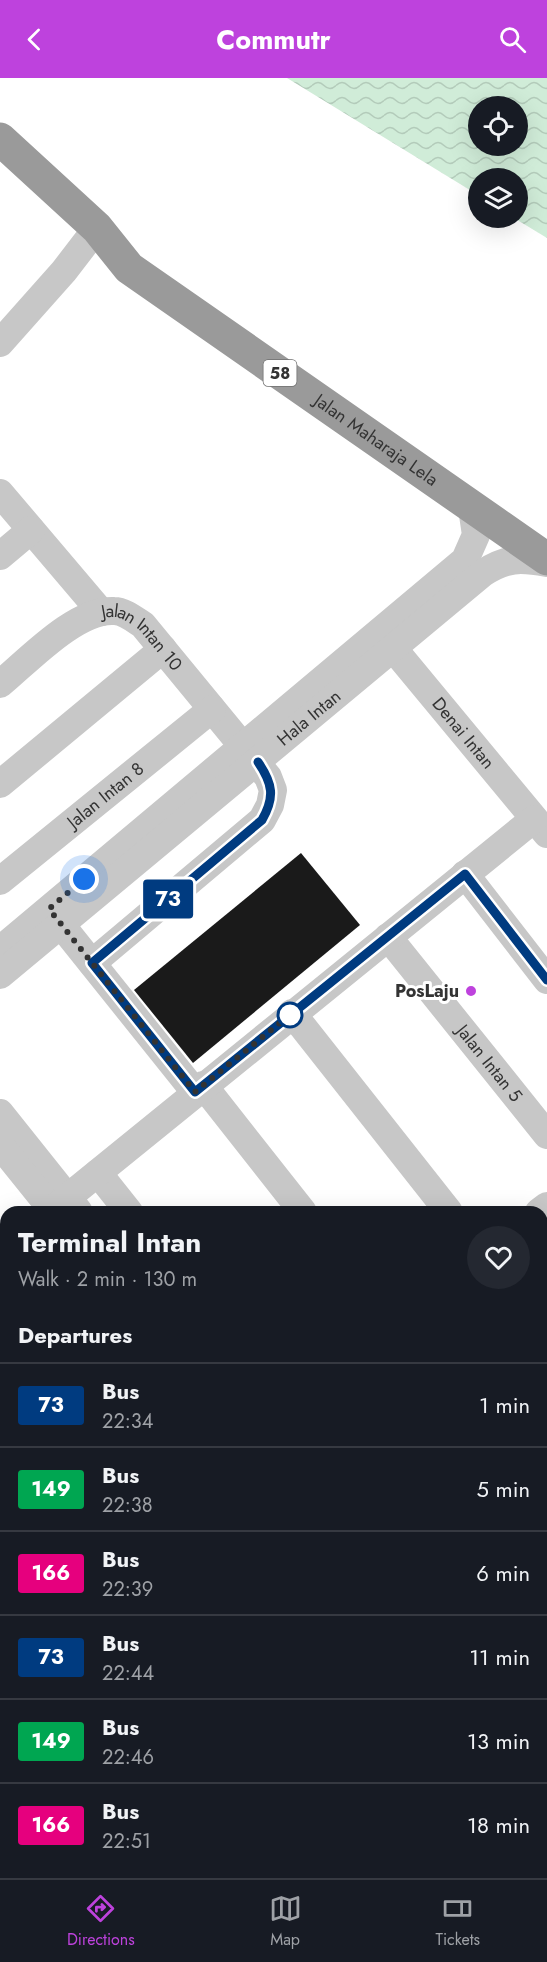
<!DOCTYPE html>
<html lang="en">
<head>
<meta charset="utf-8">
<style>
	:root { --surface:#171b24; --page:#242831; --text:#f1f3f6; --muted:#9ea1a6; --line:#363941; --accent:#be42dd }
	body { margin:0; font-family:Jost,sans-serif; background:var(--page); color:var(--text); height:100vh; display:flex; flex-direction:column; font-size:22px; white-space:nowrap }
	* { box-sizing:border-box; margin:0 }
	p { font-size:20px; color:var(--muted) }
	.icon { flex:none; width:33px; height:33px; fill:none; stroke:currentColor; stroke-width:2; stroke-linecap:round; stroke-linejoin:round }
	.map { position:relative; flex:1; overflow:hidden }
	.side { position:absolute; left:0px; top:1128px; width:548px; height:672px; display:flex; flex-direction:column; background:var(--surface); border-radius:18px 18px 0 0; box-shadow:0 6px 24px #0002 }
	.side>* { flex:none }
	.badge { padding:0 12px; border-radius:4px; font-size:21px; line-height:39px }
	.fabs { position:absolute; left:468px; top:18px; display:grid; gap:12px }
	.fabs a { display:grid; place-items:center; width:60px; height:60px; border-radius:50%; background:var(--surface); box-shadow:0 6px 24px #0002; font-size:30px }
	.you { position:absolute; width:30px; height:30px; margin:-15px; border:4px solid #fff; border-radius:50%; background:#1a73e8; box-shadow:0 0 0 9px #1a73e833 }
	.map>.badge { position:absolute; translate:-50% -50%; box-shadow:0 0 0 3px #fff }
	h2 { padding:0 18px; font-size:22px; line-height:54px }
	.round { display:grid; place-items:center; flex:none; width:63px; height:63px; border-radius:32px; background:var(--page) }
	.summary { display:flex; align-items:center; justify-content:space-between; height:102px; padding:0 18px }
	h1 { font-size:28px; font-weight:700; line-height:45px }
	ul { padding:0; list-style:none }
	li { display:flex; align-items:center; gap:18px; height:84px; padding:0 18px; border-top:2px solid var(--line) }
	li div { flex:1 }
	li b { display:block; font-size:22px }
	li em { font-style:normal }
	li .badge { min-width:66px; font-weight:700; text-align:center }
	header { display:flex; justify-content:space-between; align-items:center; height:78px; padding:0 18px; background:var(--accent); color:#fff; font-size:27px; font-weight:700 }
	.menu { display:flex; justify-content:space-around; align-items:center; height:84px; border-top:2px solid var(--line); background:var(--surface); font-size:16px; color:var(--muted) }
	.menu a { display:grid; justify-items:center; gap:3px }
	.menu .current { color:var(--accent) }
	.map>svg:first-child { display:block }
	.water { fill:url(#water-waves); fill-rule:evenodd }
	.building { fill:#1a1a1a }
	.lines { fill:none; stroke-linecap:round; stroke-linejoin:round }
	.minor { stroke:#c7c7c7; stroke-width:28 }
	.highway { stroke:#9a9a9a; stroke-width:33 }
	.line-casing { stroke:#fff; stroke-width:14 }
	.line { stroke:#003b80; stroke-width:9 }
	.walk { stroke:#333; stroke-width:6; stroke-dasharray:0 10.8 }
	.poi-dot { fill:#be42dd; stroke:#fff; stroke-width:2 }
	.stop-dot { fill:#fff; stroke:#003b80; stroke-width:3 }
	.labels { text-anchor:middle; dominant-baseline:central; stroke-width:6; stroke-linejoin:round; paint-order:stroke }
	.shield { fill:#fff; stroke:#707070; stroke-width:1.5 }
	.shield-label { font-size:16px; font-weight:bold; fill:#333 }
	.street-label { font-size:18px; fill:#333; stroke:#fff }
	.poi-label { font-size:18px; font-weight:bold; fill:#333; stroke:#fff; text-anchor:end }
</style>
</head>
<body>
<header><svg class="icon" aria-label="back" viewBox="0 0 24 24"><path d="M15 5l-7 7 7 7"/></svg>Commutr<svg class="icon" aria-label="search" viewBox="0 0 24 24"><circle cx="10" cy="10" r="6"/><path d="M15 15l6 6"/></svg></header>
<div class="map">
<svg width="547" height="1800" viewBox="0 0 547 1800">
	<defs>
		<pattern id="water-waves" width="16" height="10" patternUnits="userSpaceOnUse" patternTransform="scale(1.5)"><rect width="16" height="10" fill="#d0ecd8"/><path d="M0 5q4-4 8 0t8 0" fill="none" stroke="#b3cbba"/></pattern>
	</defs>
	<rect width="100%" height="100%" fill="#fff"/>
	<path class="water" d="M 287,0 L 547,0 L 547,160 L 514,140 L 518,140 L 518,100 L 478,100 L 478,117 ZM 478,28 L 518,28 L 518,68 L 478,68 Z"/>
	<polygon class="building" points="301,775 360,847 193,985 134,912"/>
	<g class="lines">
		<g class="minor">
			<polyline points="0,265 64,193 97,150"/>
			<polyline points="0,415 101,534"/>
			<polyline points="0,478 31,452"/>
			<path id="s1" d="M 383,558 L 547,756"/>
			<path id="s2" d="M 0,606 C 28,583 76,531 114,533 C 124,533 134,541 143,547 L 268,699 L 273,712 L 270,727 L 262,742 L 92,885"/>
			<polyline points="0,706 163,571"/>
			<polyline points="465,796 547,902"/>
			<path id="s3" d="M 0,803 L 212,631"/>
			<polyline points="50,833 195,1014"/>
			<path id="s4" d="M 388,859 L 547,1057"/>
			<polyline points="0,872 465,482 476,457 472,430"/>
			<path id="s5" d="M 0,897 L 483,495 C 506,480 520,480 547,485"/>
			<polyline points="292,935 449,1134"/>
			<polyline points="203,1007 303,1134"/>
			<polyline points="0,1035 79,1134"/>
			<polyline points="0,1067 54,1134"/>
			<polyline points="98,1095 129,1134"/>
			<polyline points="52,1132 534,741"/>
			<polyline points="539,1134 547,1128"/>
			<polyline points="542,1251 547,1258"/>
			<polyline points="542,1438 547,1445"/>
			<polyline points="542,1489 547,1485"/>
			<polyline points="542,1624 547,1620"/>
			<polyline points="0,1634 6,1630"/>
			<polyline points="542,1726 547,1732"/>
			<polyline points="542,1760 547,1756"/>
			<polyline points="151,1794 156,1800"/>
			<polyline points="448,1794 452,1800"/>
			<polyline points="508,1794 513,1800"/>
			<polyline points="534,1794 539,1800"/>
			<polyline points="36,1800 44,1794"/>
		</g>
		<path class="highway" id="s6" d="M 0,61 L 97,150 L 129,190 L 547,481"/>
	</g>
	<g class="lines">
		<g class="line-casing">
			<path id="line" d="M 258,684 C 273,706 275,719 262,742 L 92,885 L 195,1014 L 465,796 L 547,902"/>
		</g>
		<use href="#line" class="line"/>
		<polyline class="walk" points="84,801 49,831 195,1014 292,935 290,937"/>
	</g>
	<circle class="poi-dot" cx="471" cy="913" r="6"/>
	<circle class="stop-dot" cx="290" cy="937" r="12"/>
	<g class="labels">
		<rect class="shield" x="263.5" y="282" width="33" height="26" rx="4.5"/>
		<g class="shield-label">
			<text x="280" y="295">58</text>
		</g>
		<g class="street-label">
			<text stroke="none"><textPath href="#s6" startOffset="484">Jalan Maharaja Lela</textPath></text>
			<text stroke="none"><textPath href="#s2" startOffset="176">Jalan Intan 10</textPath></text>
			<text stroke="none"><textPath href="#s5" startOffset="402">Hala Intan</textPath></text>
			<text stroke="none"><textPath href="#s1" startOffset="126">Denai Intan</textPath></text>
			<text stroke="none"><textPath href="#s3" startOffset="136">Jalan Intan 8</textPath></text>
			<text stroke="none"><textPath href="#s4" startOffset="162">Jalan Intan 5</textPath></text>
		</g>
		<g class="poi-label">
			<text x="459" y="913">PosLaju</text>
		</g>
	</g>
</svg>
<div class="fabs">
<a><svg class="icon" aria-label="locate" viewBox="0 0 24 24"><circle cx="12" cy="12" r="6"/><path d="M12 2v4M12 18v4M2 12h4M18 12h4"/></svg></a>
<a><svg class="icon" aria-label="layers" viewBox="0 0 24 24"><path d="M12 4l9 5-9 5-9-5zM3 14l9 5 9-5"/></svg></a>
</div>
<div class="you" style="left:84px;top:801px"></div>
<b class="badge" style="left:168px;top:821px;background:#003b80;color:#fff">73</b>
<section class="side">
<div class="summary"><div><h1>Terminal Intan</h1><p>Walk · 2 min · 130 m</p></div><a class="round"><svg class="icon" aria-label="heart" viewBox="0 0 24 24"><path d="M12 20l-8-8c-3-5 5-10 8-4 3-6 11-1 8 4z"/></svg></a></div>
<h2>Departures</h2>
<ul>
<li><span class="badge" style="background:#003b80;color:#fff">73</span><div><b>Bus</b><p>22:34</p></div><em>1 min</em></li>
<li><span class="badge" style="background:#00a651;color:#fff">149</span><div><b>Bus</b><p>22:38</p></div><em>5 min</em></li>
<li><span class="badge" style="background:#e6007e;color:#fff">166</span><div><b>Bus</b><p>22:39</p></div><em>6 min</em></li>
<li><span class="badge" style="background:#003b80;color:#fff">73</span><div><b>Bus</b><p>22:44</p></div><em>11 min</em></li>
<li><span class="badge" style="background:#00a651;color:#fff">149</span><div><b>Bus</b><p>22:46</p></div><em>13 min</em></li>
<li><span class="badge" style="background:#e6007e;color:#fff">166</span><div><b>Bus</b><p>22:51</p></div><em>18 min</em></li>
</ul>
</section>
</div>
<nav class="menu">
<a class="current"><svg class="icon" aria-label="directions" viewBox="0 0 24 24"><path d="M12 3l9 9-9 9-9-9zM9 14v-3h6M13 9l2 2-2 2"/></svg>Directions</a>
<a><svg class="icon" aria-label="map" viewBox="0 0 24 24"><path d="M3 6l6-2 6 2 6-2v14l-6 2-6-2-6 2zM9 4v14M15 6v14"/></svg>Map</a>
<a><svg class="icon" aria-label="tickets" viewBox="0 0 24 24"><path d="M3 7h18v10H3zM15 7v10"/></svg>Tickets</a>
</nav>
</body>
</html>
